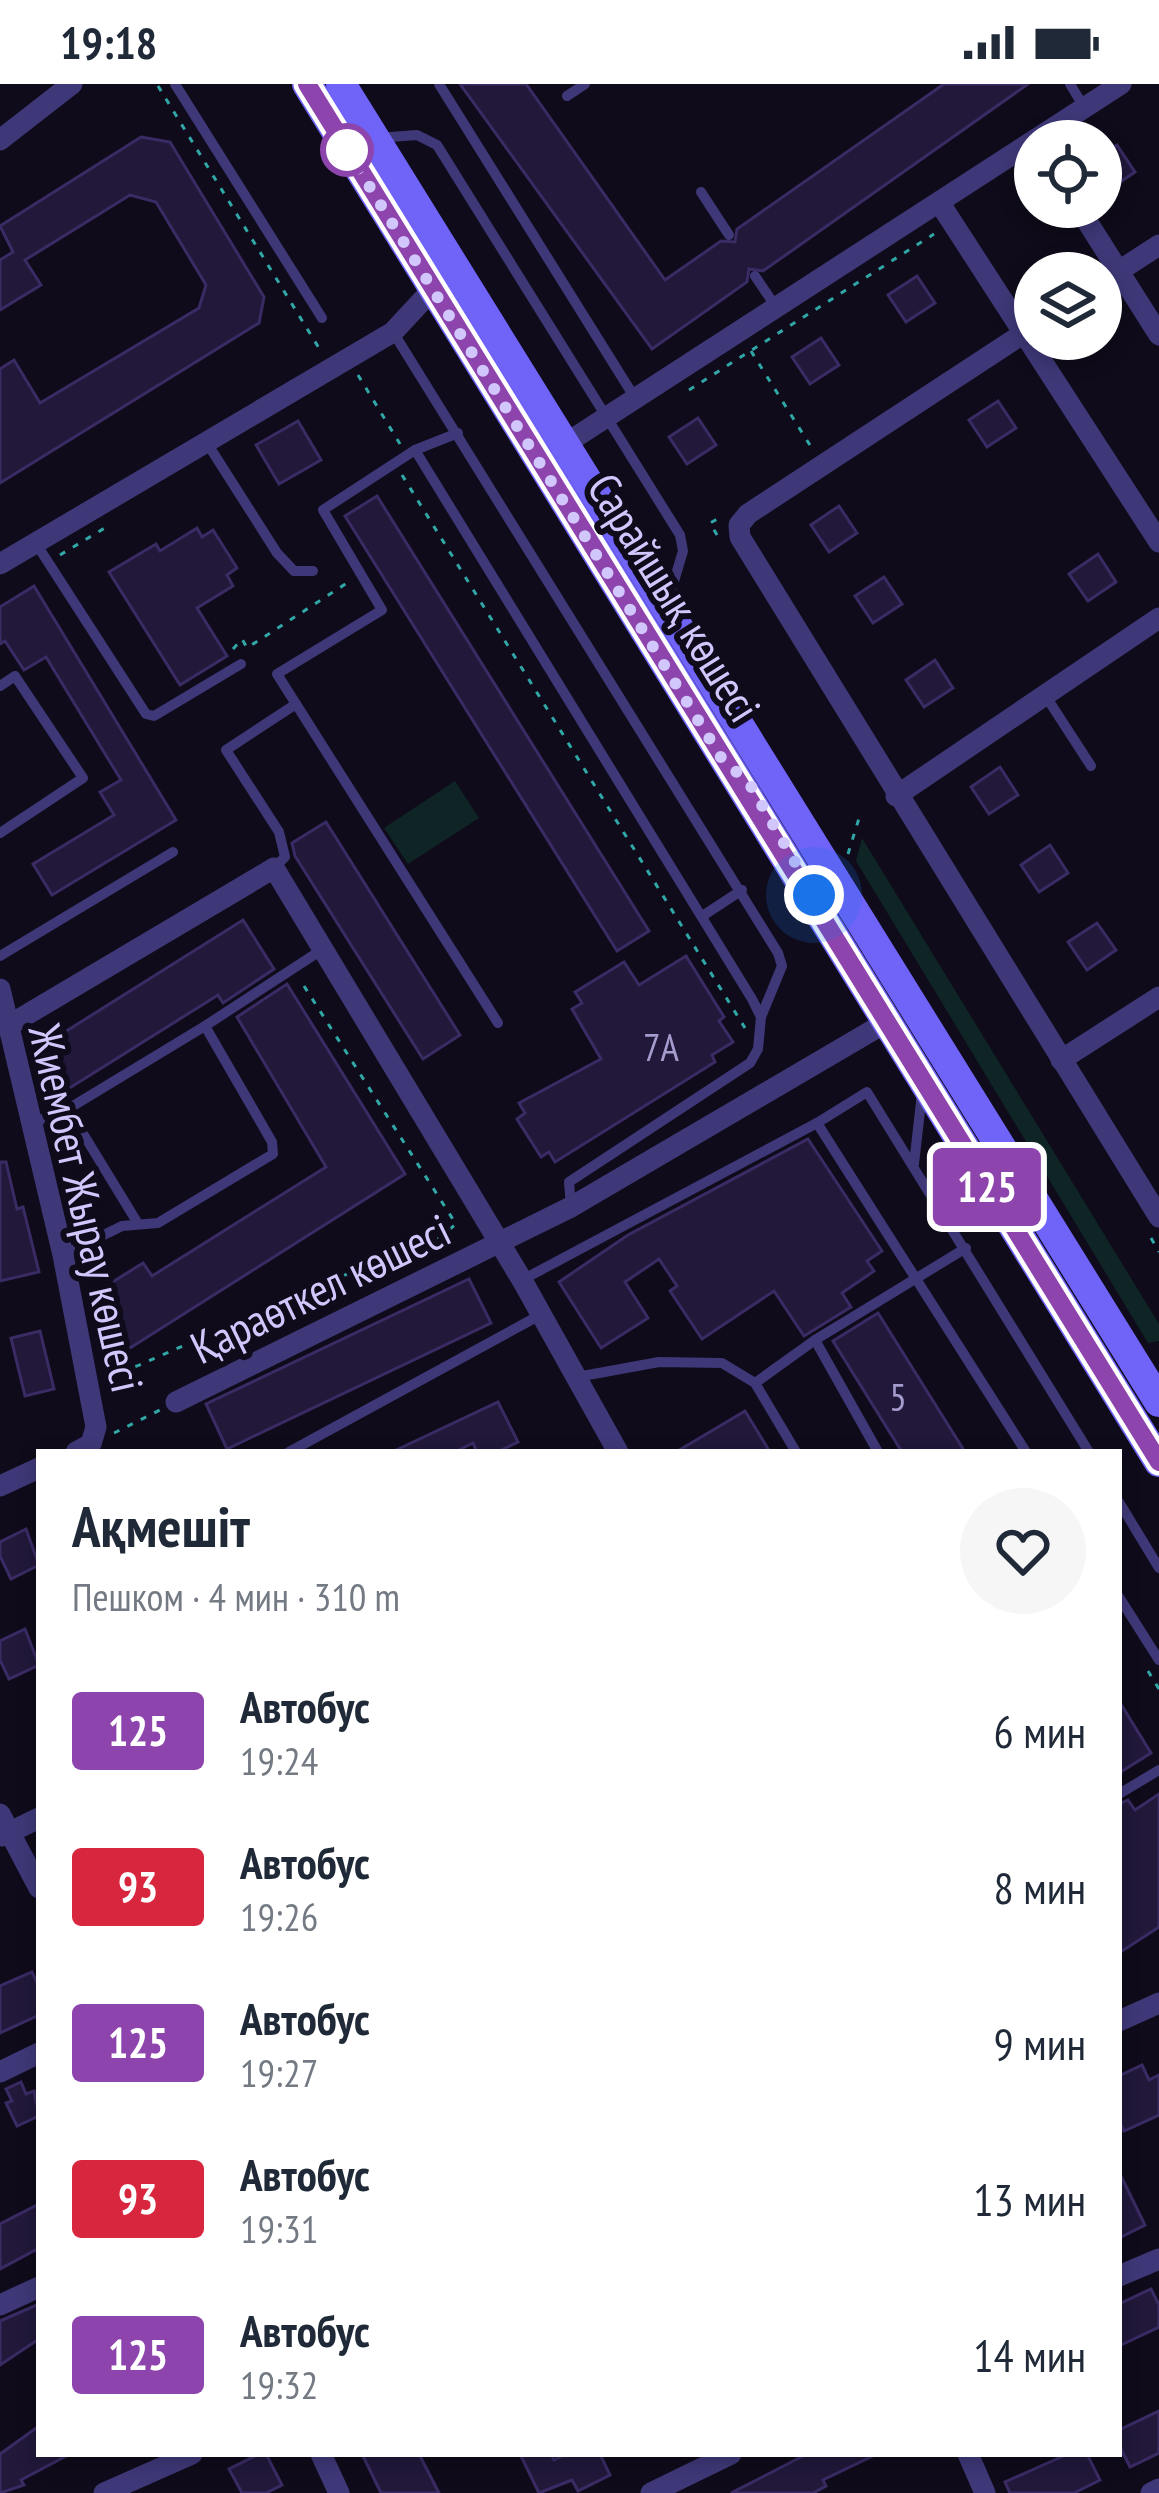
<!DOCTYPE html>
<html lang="ru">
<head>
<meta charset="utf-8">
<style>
	:root { --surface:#fff; --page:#f6f6f7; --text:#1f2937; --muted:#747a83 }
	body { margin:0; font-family:"PT Sans Narrow",sans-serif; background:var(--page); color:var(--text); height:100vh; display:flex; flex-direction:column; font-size:45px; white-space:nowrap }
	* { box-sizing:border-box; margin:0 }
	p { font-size:39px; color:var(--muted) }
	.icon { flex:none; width:66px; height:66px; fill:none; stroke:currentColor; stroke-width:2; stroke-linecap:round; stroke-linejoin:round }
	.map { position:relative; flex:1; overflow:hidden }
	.panel { position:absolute; left:36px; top:1365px; width:1086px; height:1008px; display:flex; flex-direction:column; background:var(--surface); border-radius:0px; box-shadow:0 6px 18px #0003 }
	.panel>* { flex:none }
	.badge { padding:0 24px; border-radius:9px; font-size:42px; line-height:78px }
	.buttons { position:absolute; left:1014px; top:36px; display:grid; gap:24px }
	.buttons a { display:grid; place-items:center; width:108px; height:108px; border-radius:50%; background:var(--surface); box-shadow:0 6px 18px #0003; font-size:60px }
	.you { position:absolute; width:60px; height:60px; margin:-30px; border:9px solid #fff; border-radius:50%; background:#1a73e8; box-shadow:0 0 0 18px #1a73e833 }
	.map>.badge { position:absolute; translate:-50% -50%; box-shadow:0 0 0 6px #fff }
	.round { display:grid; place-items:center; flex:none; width:126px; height:126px; border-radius:63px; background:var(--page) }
	.overview { display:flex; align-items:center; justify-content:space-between; height:204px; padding:0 36px }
	h1 { font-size:57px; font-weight:600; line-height:90px }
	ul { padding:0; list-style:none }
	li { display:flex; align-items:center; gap:36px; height:156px; padding:0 36px }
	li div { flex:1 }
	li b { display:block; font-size:45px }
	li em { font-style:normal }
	li .badge { min-width:132px; font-weight:700; text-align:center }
	.status { display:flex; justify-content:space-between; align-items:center; height:84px; padding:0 60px; background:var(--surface); direction:ltr }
	.status svg { height:33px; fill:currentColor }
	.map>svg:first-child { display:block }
	.green { fill:#0f2424 }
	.building { fill:#21183a; stroke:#3a2b65; stroke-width:3 }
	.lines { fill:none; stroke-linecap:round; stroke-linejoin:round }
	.path { stroke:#31a7a7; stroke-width:3; stroke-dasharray:6 9; stroke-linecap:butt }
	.lane { stroke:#3e3878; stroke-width:10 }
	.street { stroke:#3e3878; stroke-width:21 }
	.secondary { stroke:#6f63f8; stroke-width:30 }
	.line-casing { stroke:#fff; stroke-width:27 }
	.line { stroke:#8e44ad; stroke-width:18 }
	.walk { stroke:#d1c7fd; stroke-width:12; stroke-dasharray:0 21.6 }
	.stop-dot { fill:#fff; stroke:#8e44ad; stroke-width:6 }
	.labels { text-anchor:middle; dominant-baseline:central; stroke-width:12; stroke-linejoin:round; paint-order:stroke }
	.number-label { font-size:39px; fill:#a59bcc }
	.street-label { font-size:45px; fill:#d1c7fd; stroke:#0f0b1a }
</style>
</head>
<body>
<div class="status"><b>19:18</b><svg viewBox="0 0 49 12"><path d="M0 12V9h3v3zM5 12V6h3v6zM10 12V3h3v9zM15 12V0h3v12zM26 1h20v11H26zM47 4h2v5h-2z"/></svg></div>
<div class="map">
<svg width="1159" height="2409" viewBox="0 0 1159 2409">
	<rect width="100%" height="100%" fill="#0f0b1a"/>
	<g class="green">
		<polygon points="455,697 479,734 408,780 384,744"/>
		<polygon points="862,754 1159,1240 1159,1257 1148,1259 856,777"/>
	</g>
	<g class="building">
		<polygon points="460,0 526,0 665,196 721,157 735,158 737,145 944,0 1028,0 763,187 749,185 747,198 652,265"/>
		<polygon points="141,53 170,58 264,213 259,239 0,399 0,285 14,276 40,319 199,224 206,201 156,118 130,111 25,176 41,201 0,226 0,176 13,168 0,142"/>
		<polygon points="1117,61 1135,88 1101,111 1101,72"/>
		<polygon points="917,192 935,219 906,238 888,211"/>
		<polygon points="821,254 839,281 810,300 792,273"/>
		<polygon points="998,317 1016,344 987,363 969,336"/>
		<polygon points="698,334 716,361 687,380 669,353"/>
		<polygon points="298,337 321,376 279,400 256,361"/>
		<polygon points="377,412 649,847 617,867 345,432"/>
		<polygon points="839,422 857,449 829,468 811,441"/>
		<polygon points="197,444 202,453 213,446 237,484 227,491 233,502 197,524 227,572 180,601 109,488 156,460 160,467"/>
		<polygon points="1098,470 1116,498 1088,517 1069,490"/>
		<polygon points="884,493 902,520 873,539 855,512"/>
		<polygon points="34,502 176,736 52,811 33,780 114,731 100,708 121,696 46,573 24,586 5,557 0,560 0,523"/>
		<polygon points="935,576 953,604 924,623 906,596"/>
		<polygon points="1000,683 1018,711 989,730 971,703"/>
		<polygon points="326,738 460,951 423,975 295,772 292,759"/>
		<polygon points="1050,761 1068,789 1039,808 1021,781"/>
		<polygon points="243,836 274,885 223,919 218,911 68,1005 41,963"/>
		<polygon points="1097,839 1116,866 1087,886 1068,858"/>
		<polygon points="686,872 724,933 719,937 733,958 712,971 715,978 555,1078 549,1068 541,1073 517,1035 525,1029 519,1019 601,975 572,925 582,919 575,908 624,878 639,901"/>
		<polygon points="287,900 405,1090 130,1264 95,1209 143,1179 152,1192 326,1083 237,933"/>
		<polygon points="808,1055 882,1167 867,1177 874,1187 842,1209 851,1223 804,1252 774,1207 702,1255 670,1207 677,1202 659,1175 625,1198 648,1234 601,1264 559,1198 628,1151"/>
		<polygon points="0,1078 6,1078 17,1125 23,1123 39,1188 0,1197"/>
		<polygon points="469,1195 491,1239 227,1365 206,1320"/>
		<polygon points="878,1229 965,1368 902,1368 833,1257"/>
		<polygon points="40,1247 54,1305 25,1312 11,1254"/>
		<polygon points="498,1318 518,1358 497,1368 477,1368 473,1359 455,1368 392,1368"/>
		<polygon points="745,1327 770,1368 676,1368"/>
		<polygon points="26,1445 39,1481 11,1495 0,1472 0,1458"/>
		<polygon points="25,1545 39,1581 9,1595 0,1576 0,1557"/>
		<polygon points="1119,1617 1151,1669 1119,1689"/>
		<polygon points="1159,1710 1159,1843 1119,1869 1119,1720 1128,1716 1135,1726"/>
		<polygon points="32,1888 39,1903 39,1931 0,1949 0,1902"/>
		<polygon points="1142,1981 1149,1996 1159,1991 1159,2031 1124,2047 1119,2037 1119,1992"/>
		<polygon points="21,1998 26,2010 34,2007 39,2032 17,2042 6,2019 12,2017 6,2005"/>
		<polygon points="1119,2088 1145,2141 1119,2154"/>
		<polygon points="39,2120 39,2164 0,2185 0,2140"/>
		<polygon points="1151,2205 1159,2221 1159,2243 1119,2262 1119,2220"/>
		<polygon points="39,2220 39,2255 0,2281 0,2237"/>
		<polygon points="1159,2327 1159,2369 1130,2383 1119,2361 1119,2346"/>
		<polygon points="39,2342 39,2370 70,2370 21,2396 24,2401 0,2409 0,2370"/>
		<polygon points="259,2370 266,2370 282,2401 266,2409 242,2409 229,2385"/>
		<polygon points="362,2370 419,2370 439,2409 381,2409"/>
		<polygon points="520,2370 551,2370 554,2376 566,2370 600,2370 610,2391 578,2407 572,2396 539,2409"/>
		<polygon points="807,2370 877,2370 823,2396 826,2402 813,2409 731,2409"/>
		<polygon points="1068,2370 1087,2370 1100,2396 1074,2409 1010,2409 1005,2398"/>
	</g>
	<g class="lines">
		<g class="path">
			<polyline points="158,2 322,269"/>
			<polyline points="751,267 813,366"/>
			<polyline points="358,291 400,360"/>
			<polyline points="689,306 934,150"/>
			<polyline points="402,391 745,944"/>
			<polyline points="717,451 710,439 721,433"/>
			<polyline points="60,471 108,442"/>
			<polyline points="233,565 242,555 247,564 347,499"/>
			<polyline points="848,770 860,731"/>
			<polyline points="1151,1154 1159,1168"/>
			<polyline points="297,1211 306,1229"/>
			<polyline points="106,1289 137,1282 393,1170 426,1165 456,1140 304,902"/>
			<polyline points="114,1349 160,1326"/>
			<polyline points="1148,1587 1159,1605"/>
		</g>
		<g class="lane">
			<polyline points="175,0 322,234"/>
			<polyline points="439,0 635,314"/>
			<polyline points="1070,0 1084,23"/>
			<polyline points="567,12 585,0"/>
			<polyline points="377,54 417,51 437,61 680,451 683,467 669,514"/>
			<polyline points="701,108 729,151"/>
			<polyline points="755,192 776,223"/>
			<polyline points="393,248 778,869 782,882 761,933"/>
			<polyline points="458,349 415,366 323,426 382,526 277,590 498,939"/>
			<polyline points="207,359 277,469 294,487 313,487"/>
			<polyline points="415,366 752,915 761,933 758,965 750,979 569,1098 571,1123"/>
			<polyline points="37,461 146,630 154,632 241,580"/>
			<polyline points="0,602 15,592 83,694 0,749"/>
			<polyline points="1045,611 1091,682"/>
			<polyline points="274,784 285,773 279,748 226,666 296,620"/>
			<polyline points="704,831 742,806"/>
			<polyline points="0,872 173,768"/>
			<polyline points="205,942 323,865"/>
			<polyline points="68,1025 137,1138"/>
			<polyline points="32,1039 68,1025 205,942 272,1058 273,1070 158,1139 122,1142 63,1171"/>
			<polyline points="914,1080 922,1009"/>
			<polyline points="522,1196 817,1039"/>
			<polyline points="815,1256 878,1368"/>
			<polyline points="577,1293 659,1278 722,1279 755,1299 815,1256 966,1164"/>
			<polyline points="755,1299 796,1368"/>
			<polyline points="289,1368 542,1230"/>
			<polyline points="1026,1368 817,1039 867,1008 1089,1368"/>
			<polyline points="1119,1418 1159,1484"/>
			<polyline points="1119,1513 1159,1576"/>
			<polyline points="1119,1710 1159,1686"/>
		</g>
		<g class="street">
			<polyline points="0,56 72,0"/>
			<polyline points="939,118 1159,458"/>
			<polyline points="1078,123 1159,251"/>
			<polyline points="1119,187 1159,161"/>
			<polyline points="1024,249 748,430 739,441 740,453 1159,1133"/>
			<polyline points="565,360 1121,0"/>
			<polyline points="0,480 393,248 432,206"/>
			<polyline points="896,712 1159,534"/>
			<polyline points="0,905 63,1171 96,1343 91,1360 76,1368"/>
			<polyline points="6,943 274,784 522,1196 618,1368"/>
			<polyline points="1061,976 1159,913"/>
			<polyline points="176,1318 571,1123 885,939"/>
			<polyline points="0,1402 39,1384"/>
			<polyline points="0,1730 39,1804"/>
			<polyline points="2,1752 39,1734"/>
			<polyline points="1119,1937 1159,1919"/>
			<polyline points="0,1988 39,1969"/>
			<polyline points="1119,2192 1159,2175"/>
			<polyline points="0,2221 39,2203"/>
			<polyline points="321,2370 339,2409"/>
			<polyline points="968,2370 985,2409"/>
			<polyline points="104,2409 192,2370"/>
			<polyline points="651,2409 731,2370"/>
			<polyline points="1151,2409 1159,2405"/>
		</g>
		<g class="secondary">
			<polyline points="307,0 1159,1378"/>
			<polyline points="341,0 1159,1318"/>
		</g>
	</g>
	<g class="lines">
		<g class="line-casing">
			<polyline id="line" points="307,0 1159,1378"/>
		</g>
		<use href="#line" class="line"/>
		<polyline class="walk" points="347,66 722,675 749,699 814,811"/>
	</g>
	<circle class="stop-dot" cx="347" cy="66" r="24"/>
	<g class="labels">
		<g class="number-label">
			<text x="661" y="962">7А</text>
			<text x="898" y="1312">5</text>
		</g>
		<g class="street-label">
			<text transform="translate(675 513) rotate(58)">Сарайшық көшесі</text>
			<text transform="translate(87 1124) rotate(77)">Жиембет Жырау көшесі</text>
			<text transform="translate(320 1204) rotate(-26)">Қараөткел көшесі</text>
		</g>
	</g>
</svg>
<div class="buttons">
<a><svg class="icon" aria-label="locate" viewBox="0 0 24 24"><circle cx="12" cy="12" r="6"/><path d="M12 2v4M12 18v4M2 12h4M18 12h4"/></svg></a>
<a><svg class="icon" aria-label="layers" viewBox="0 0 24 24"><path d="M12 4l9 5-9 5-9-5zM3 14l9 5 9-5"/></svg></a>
</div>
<div class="you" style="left:814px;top:811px"></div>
<b class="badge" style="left:987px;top:1103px;background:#8e44ad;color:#fff">125</b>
<section class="panel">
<div class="overview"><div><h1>Ақмешіт</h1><p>Пешком · 4 мин · 310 m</p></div><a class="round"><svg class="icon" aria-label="heart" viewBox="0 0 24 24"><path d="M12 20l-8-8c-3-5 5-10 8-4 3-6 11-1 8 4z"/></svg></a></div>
<ul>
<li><span class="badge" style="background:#8e44ad;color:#fff">125</span><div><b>Автобус</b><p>19:24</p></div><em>6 мин</em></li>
<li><span class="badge" style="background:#d7263d;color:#fff">93</span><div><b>Автобус</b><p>19:26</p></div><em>8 мин</em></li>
<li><span class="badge" style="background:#8e44ad;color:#fff">125</span><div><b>Автобус</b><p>19:27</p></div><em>9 мин</em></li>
<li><span class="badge" style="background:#d7263d;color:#fff">93</span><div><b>Автобус</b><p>19:31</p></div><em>13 мин</em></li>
<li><span class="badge" style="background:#8e44ad;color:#fff">125</span><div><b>Автобус</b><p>19:32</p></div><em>14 мин</em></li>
</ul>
</section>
</div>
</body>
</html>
